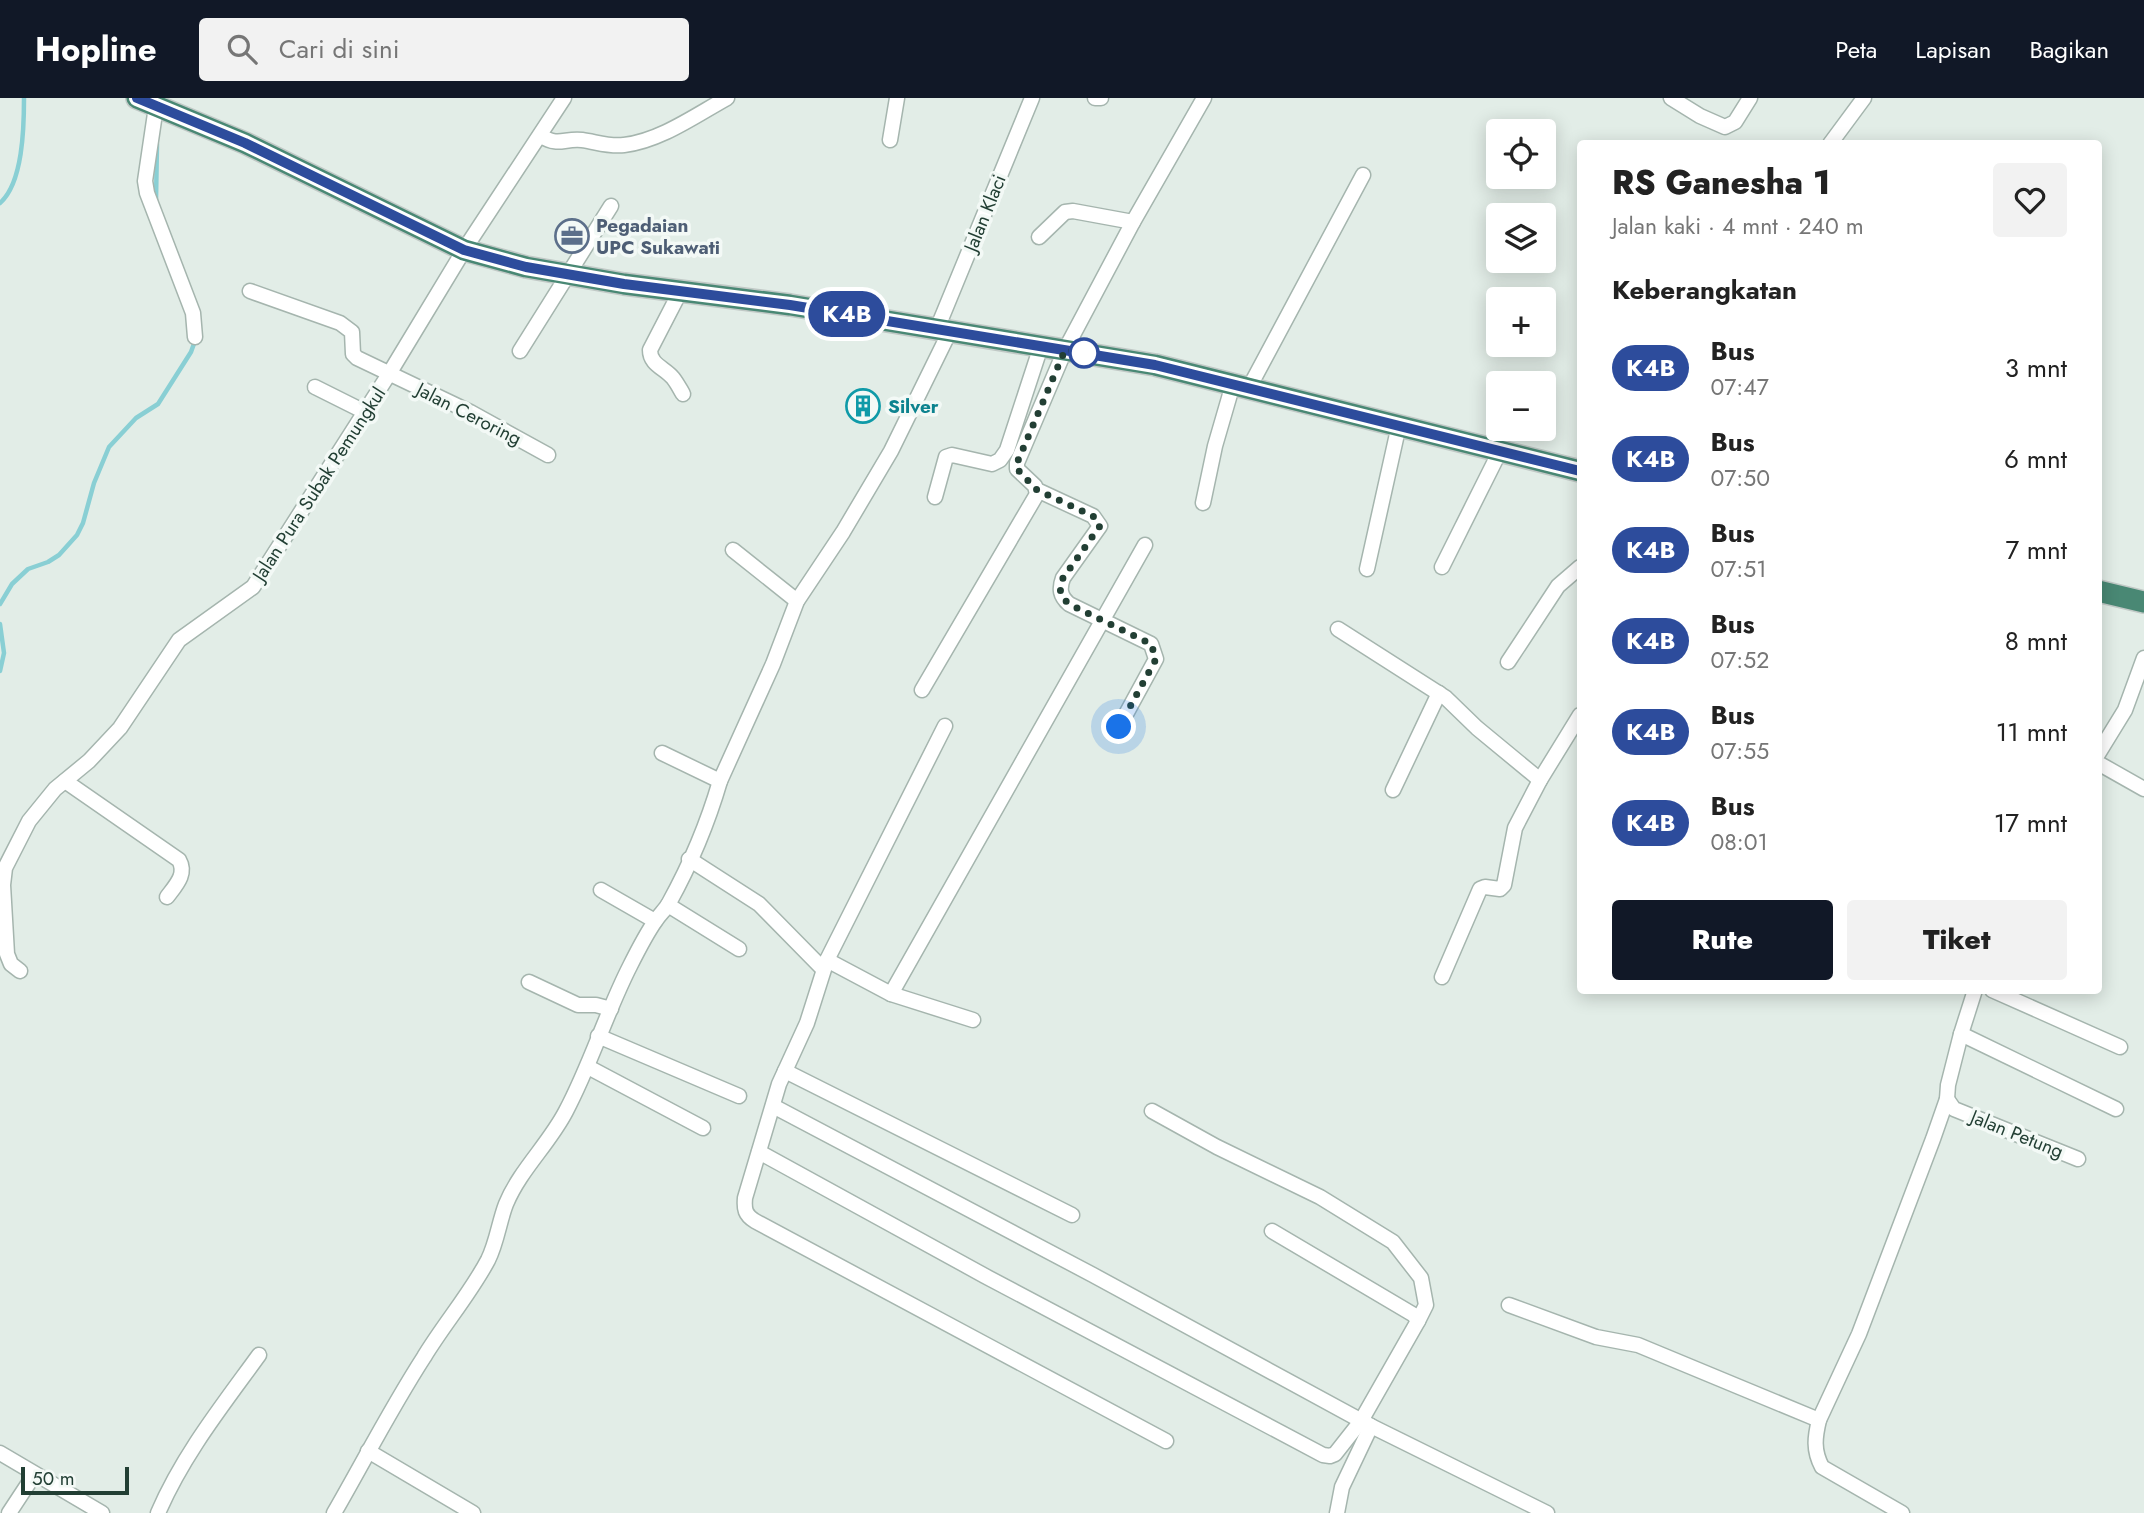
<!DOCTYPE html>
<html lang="id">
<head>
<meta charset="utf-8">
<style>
	:root { --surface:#fff; --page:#f2f2f2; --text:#222; --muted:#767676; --accent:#111827 }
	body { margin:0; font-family:Jost,sans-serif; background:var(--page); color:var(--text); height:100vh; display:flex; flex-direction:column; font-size:26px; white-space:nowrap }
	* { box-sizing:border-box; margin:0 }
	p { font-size:23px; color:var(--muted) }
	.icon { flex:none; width:38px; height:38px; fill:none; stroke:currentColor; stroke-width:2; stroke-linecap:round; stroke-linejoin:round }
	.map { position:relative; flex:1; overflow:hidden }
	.sheet { position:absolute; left:1577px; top:42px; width:525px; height:854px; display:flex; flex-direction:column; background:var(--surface); border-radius:7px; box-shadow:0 4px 18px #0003 }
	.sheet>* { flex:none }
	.badge { padding:0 14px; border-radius:23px; font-size:24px; line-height:46px }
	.tools { position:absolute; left:1486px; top:21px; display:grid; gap:14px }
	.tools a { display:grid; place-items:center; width:70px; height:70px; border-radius:7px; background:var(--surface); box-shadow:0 4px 18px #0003; font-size:35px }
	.scale { position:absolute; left:21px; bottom:18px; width:108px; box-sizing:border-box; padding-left:7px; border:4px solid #223f34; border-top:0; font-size:19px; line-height:24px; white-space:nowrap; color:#223f34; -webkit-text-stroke:5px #f3f9f6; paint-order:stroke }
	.you { position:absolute; width:35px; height:35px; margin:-18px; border:5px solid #fff; border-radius:50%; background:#1a73e8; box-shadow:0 0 0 10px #1a73e833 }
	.map>.badge { position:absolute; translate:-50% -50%; box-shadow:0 0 0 4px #fff }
	h2 { padding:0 35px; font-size:26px; line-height:63px }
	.round { display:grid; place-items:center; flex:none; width:74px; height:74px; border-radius:7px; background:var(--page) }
	.summary { display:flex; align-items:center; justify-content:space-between; height:119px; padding:0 35px }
	h1 { font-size:33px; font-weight:800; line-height:52px }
	.cta { display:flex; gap:14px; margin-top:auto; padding:14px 35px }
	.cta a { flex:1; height:80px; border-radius:7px; background:var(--accent); color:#fff; font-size:28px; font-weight:800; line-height:80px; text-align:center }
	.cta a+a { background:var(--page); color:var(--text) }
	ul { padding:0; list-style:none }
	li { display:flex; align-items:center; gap:21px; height:91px; padding:0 35px }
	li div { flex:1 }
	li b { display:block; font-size:26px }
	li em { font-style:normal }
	li .badge { min-width:77px; font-weight:700; text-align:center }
	header { display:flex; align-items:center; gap:42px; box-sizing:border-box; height:98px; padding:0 35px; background:var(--accent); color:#fff }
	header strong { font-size:33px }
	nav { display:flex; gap:38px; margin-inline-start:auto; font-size:24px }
	.search { width:490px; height:63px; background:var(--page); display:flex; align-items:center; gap:18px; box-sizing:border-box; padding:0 24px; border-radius:7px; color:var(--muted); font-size:26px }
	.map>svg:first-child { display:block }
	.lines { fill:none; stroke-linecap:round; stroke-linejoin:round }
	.stream { stroke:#89cfd4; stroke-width:4.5 }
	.minor-casing { stroke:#a5b5ae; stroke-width:17 }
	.trunk-casing { stroke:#c1c9c6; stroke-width:24 }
	.minor { stroke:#fff; stroke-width:14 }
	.trunk { stroke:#498874; stroke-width:21 }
	.line-casing { stroke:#fff; stroke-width:16 }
	.line { stroke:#2d4c9c; stroke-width:10 }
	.walk { stroke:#223f34; stroke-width:7; stroke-dasharray:0 12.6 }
	.stop-dot { fill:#fff; stroke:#2d4c9c; stroke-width:3.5 }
	.labels { text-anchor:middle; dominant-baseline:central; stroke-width:7; stroke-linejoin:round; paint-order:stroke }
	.street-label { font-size:19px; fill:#223f34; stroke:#f3f9f6 }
	.service-label { font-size:19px; font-weight:bold; fill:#4e5e75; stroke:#f3f9f6; text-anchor:start }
	.culture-label { font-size:19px; font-weight:bold; fill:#0d838f; stroke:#f3f9f6; text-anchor:start }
</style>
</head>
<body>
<header>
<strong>Hopline</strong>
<div class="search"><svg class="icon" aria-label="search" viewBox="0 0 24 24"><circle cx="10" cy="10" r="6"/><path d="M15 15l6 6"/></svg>Cari di sini</div>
<nav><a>Peta</a><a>Lapisan</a><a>Bagikan</a></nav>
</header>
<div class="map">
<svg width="2144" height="1415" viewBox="0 0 2144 1415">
	<rect width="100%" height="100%" fill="#e2ede7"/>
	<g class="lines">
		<g class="stream">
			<polyline points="156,103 157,46"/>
			<path d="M 0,105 C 23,85 24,29 24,0"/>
			<polyline points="0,506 12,486 28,471 48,464 59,457 77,437 83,425 94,385 109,349 136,320 158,306 191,254 196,240"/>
			<polyline points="0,526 4,555 0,573"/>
		</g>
		<g class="minor-casing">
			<g id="minor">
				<polyline points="1095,0 1101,0"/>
				<polyline points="1671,0 1700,18 1725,29 1735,24 1750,0"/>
				<polyline points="157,2 145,83 147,95 193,215 195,239"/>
				<path d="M 541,38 C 559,49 564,40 582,42 C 596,44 610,49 624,47 C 660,43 696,17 727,0"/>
				<polyline points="890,42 897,0"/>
				<polyline points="1830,46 1864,0"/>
				<polyline points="1039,139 1065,114 1073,113 1133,124"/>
				<path d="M 681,192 L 650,252 C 650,267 665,270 673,280 C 677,285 680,291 683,296"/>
				<polyline points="250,193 340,225 352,234 353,256 357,260 470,314 548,357"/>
				<polyline points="937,231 1032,0"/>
				<polyline points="520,253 611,108"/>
				<polyline points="315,289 365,314"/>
				<polyline points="1249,290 1363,77"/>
				<path d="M 1037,392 L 1093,418 L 1100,428 L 1063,480 C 1059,491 1060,498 1069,506 L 1151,546 L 1156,561 L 1119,629"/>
				<polyline points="935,399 946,359 952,357 992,366 1000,362 1007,352 1041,248"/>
				<polyline points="1203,405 1215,348 1233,286"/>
				<polyline points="733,452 797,503"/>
				<polyline points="1442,469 1500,353"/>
				<polyline points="1367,471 1399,327"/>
				<polyline points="1338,531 1446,600 1477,630 1540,682"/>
				<polyline points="1508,564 1558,488 1580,469"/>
				<polyline points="922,592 1037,396 1035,388 1017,371 1017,365 1065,252 1133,124 1204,0"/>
				<polyline points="662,655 720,683"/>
				<polyline points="2098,656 2125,612 2144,560"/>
				<polyline points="2098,665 2144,691"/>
				<path d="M 65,683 L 179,762 C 187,776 176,787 167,799"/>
				<polyline points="1393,692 1439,595"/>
				<polyline points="689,761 759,806 822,870"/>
				<polyline points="601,792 655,823"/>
				<polyline points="668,807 739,851"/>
				<polyline points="827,862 945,628"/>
				<polyline points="20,873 11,866 7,856 3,787 5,770 29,723 55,691 89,663 120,630 179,542 253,489 389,276 464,152 564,0"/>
				<polyline points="1442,879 1480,791 1485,789 1500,791 1504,787 1515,730 1540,682 1580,617"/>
				<polyline points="529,884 578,907 596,907 611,911"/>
				<polyline points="1992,892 2120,949"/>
				<polyline points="891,896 1145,447"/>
				<path d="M 973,922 L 891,896 L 827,862 L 807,925 L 779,986 L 745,1100 C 744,1111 745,1117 755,1123 L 1166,1343"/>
				<polyline points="1961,936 2116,1011"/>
				<polyline points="598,938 739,998"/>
				<polyline points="588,969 703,1030"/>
				<polyline points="785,973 1072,1117"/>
				<polyline points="1947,1001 1954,1011 2078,1061"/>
				<polyline points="773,1008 1093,1177 1371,1328 1547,1415"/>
				<polyline points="1152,1013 1217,1049 1320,1099 1393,1144 1421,1180 1426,1207 1418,1223"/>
				<polyline points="759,1054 985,1178 1323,1357 1330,1358 1335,1356 1361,1323 1418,1223 1414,1217 1272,1133"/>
				<polyline points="1509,1207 1596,1239 1638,1247 1819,1322"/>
				<polyline points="368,1353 473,1415"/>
				<polyline points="0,1355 102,1415"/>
				<polyline points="9,1415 34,1377"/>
				<path d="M 158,1415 C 183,1357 222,1308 259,1257"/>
				<path d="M 334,1415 C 364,1363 391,1310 424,1259 C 444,1226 470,1196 488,1162 C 497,1144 499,1124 506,1106 C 520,1072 549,1046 566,1013 C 591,966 606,915 630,868 C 638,852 646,836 656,822 C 660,816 666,811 669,805 C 690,767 708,724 720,683 L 773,566 L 797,503 L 843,434 L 891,353 L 950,233"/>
				<polyline points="1337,1415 1342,1389 1371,1328"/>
				<path d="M 1902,1415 L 1822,1369 C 1813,1352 1815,1339 1819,1322 L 1859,1236 L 1933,1041 L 1947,1001 L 1948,987 L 1961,936 L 1975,892"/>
			</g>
		</g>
		<g class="trunk-casing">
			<g id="trunk">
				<polyline points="137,0 245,45 464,152 526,169 624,186 790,207 1155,267 1580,373"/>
				<polyline points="2098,493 2144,504"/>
			</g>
		</g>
		<use href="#minor" class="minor"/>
		<use href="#trunk" class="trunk"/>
	</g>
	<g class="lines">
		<g class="line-casing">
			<polyline id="line" points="137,0 245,45 464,152 526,169 624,186 790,207 1155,267 1580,373"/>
		</g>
		<use href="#line" class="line"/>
		<path class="walk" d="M 1084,255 L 1065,252 L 1017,365 L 1017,371 L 1037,392 L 1093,418 L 1100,428 L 1063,480 C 1058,491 1060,498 1069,506 L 1151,546 L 1156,561 L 1119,629"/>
	</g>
	<defs>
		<g id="office-ring" transform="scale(1.75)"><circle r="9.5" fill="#f3f9f6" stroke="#5c6f8a" stroke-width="1.5"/><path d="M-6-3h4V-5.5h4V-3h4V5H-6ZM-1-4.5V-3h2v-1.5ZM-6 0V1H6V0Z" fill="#5c6f8a"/></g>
		<g id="building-ring" transform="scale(1.75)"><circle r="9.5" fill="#f3f9f6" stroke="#0f9aa8" stroke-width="1.5"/><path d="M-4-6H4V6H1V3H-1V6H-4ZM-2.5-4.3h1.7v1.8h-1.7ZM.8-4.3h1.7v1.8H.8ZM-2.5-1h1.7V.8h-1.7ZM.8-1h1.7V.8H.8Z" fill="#0f9aa8"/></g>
	</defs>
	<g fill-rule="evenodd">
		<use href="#office-ring" x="572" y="138"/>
		<use href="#building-ring" x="863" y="308"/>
	</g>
	<circle class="stop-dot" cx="1084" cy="255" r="14"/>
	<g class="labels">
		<g class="street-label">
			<text transform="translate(985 115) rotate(-68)">Jalan Klaci</text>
			<text transform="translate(469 316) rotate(27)">Jalan Ceroring</text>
			<text transform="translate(319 386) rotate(-57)">Jalan Pura Subak Pemungkul</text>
			<text transform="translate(2017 1036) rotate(22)">Jalan Petung</text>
		</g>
		<g class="service-label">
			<text x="596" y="127">Pegadaian<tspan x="596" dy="22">UPC Sukawati</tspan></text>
		</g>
		<g class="culture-label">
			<text x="888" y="308">Silver</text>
		</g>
	</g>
</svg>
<div class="tools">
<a><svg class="icon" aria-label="locate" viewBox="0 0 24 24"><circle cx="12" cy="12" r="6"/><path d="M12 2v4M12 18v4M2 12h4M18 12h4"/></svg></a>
<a><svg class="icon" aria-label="layers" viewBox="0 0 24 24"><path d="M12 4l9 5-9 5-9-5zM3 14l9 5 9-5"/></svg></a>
<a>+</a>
<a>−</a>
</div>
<div class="scale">50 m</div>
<div class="you" style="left:1119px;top:629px"></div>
<b class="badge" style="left:847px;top:216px;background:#2d4c9c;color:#fff">K4B</b>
<section class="sheet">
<div class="summary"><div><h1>RS Ganesha 1</h1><p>Jalan kaki · 4 mnt · 240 m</p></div><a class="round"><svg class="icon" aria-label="heart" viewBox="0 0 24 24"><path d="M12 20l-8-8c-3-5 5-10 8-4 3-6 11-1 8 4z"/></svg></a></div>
<h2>Keberangkatan</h2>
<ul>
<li><span class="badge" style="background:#2d4c9c;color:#fff">K4B</span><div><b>Bus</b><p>07:47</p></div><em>3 mnt</em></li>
<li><span class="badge" style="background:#2d4c9c;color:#fff">K4B</span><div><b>Bus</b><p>07:50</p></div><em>6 mnt</em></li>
<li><span class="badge" style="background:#2d4c9c;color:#fff">K4B</span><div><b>Bus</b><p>07:51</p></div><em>7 mnt</em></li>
<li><span class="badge" style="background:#2d4c9c;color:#fff">K4B</span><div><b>Bus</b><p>07:52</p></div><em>8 mnt</em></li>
<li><span class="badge" style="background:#2d4c9c;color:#fff">K4B</span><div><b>Bus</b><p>07:55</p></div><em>11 mnt</em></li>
<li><span class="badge" style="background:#2d4c9c;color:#fff">K4B</span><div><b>Bus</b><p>08:01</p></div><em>17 mnt</em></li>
</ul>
<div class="cta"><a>Rute</a><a>Tiket</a></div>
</section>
</div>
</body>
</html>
